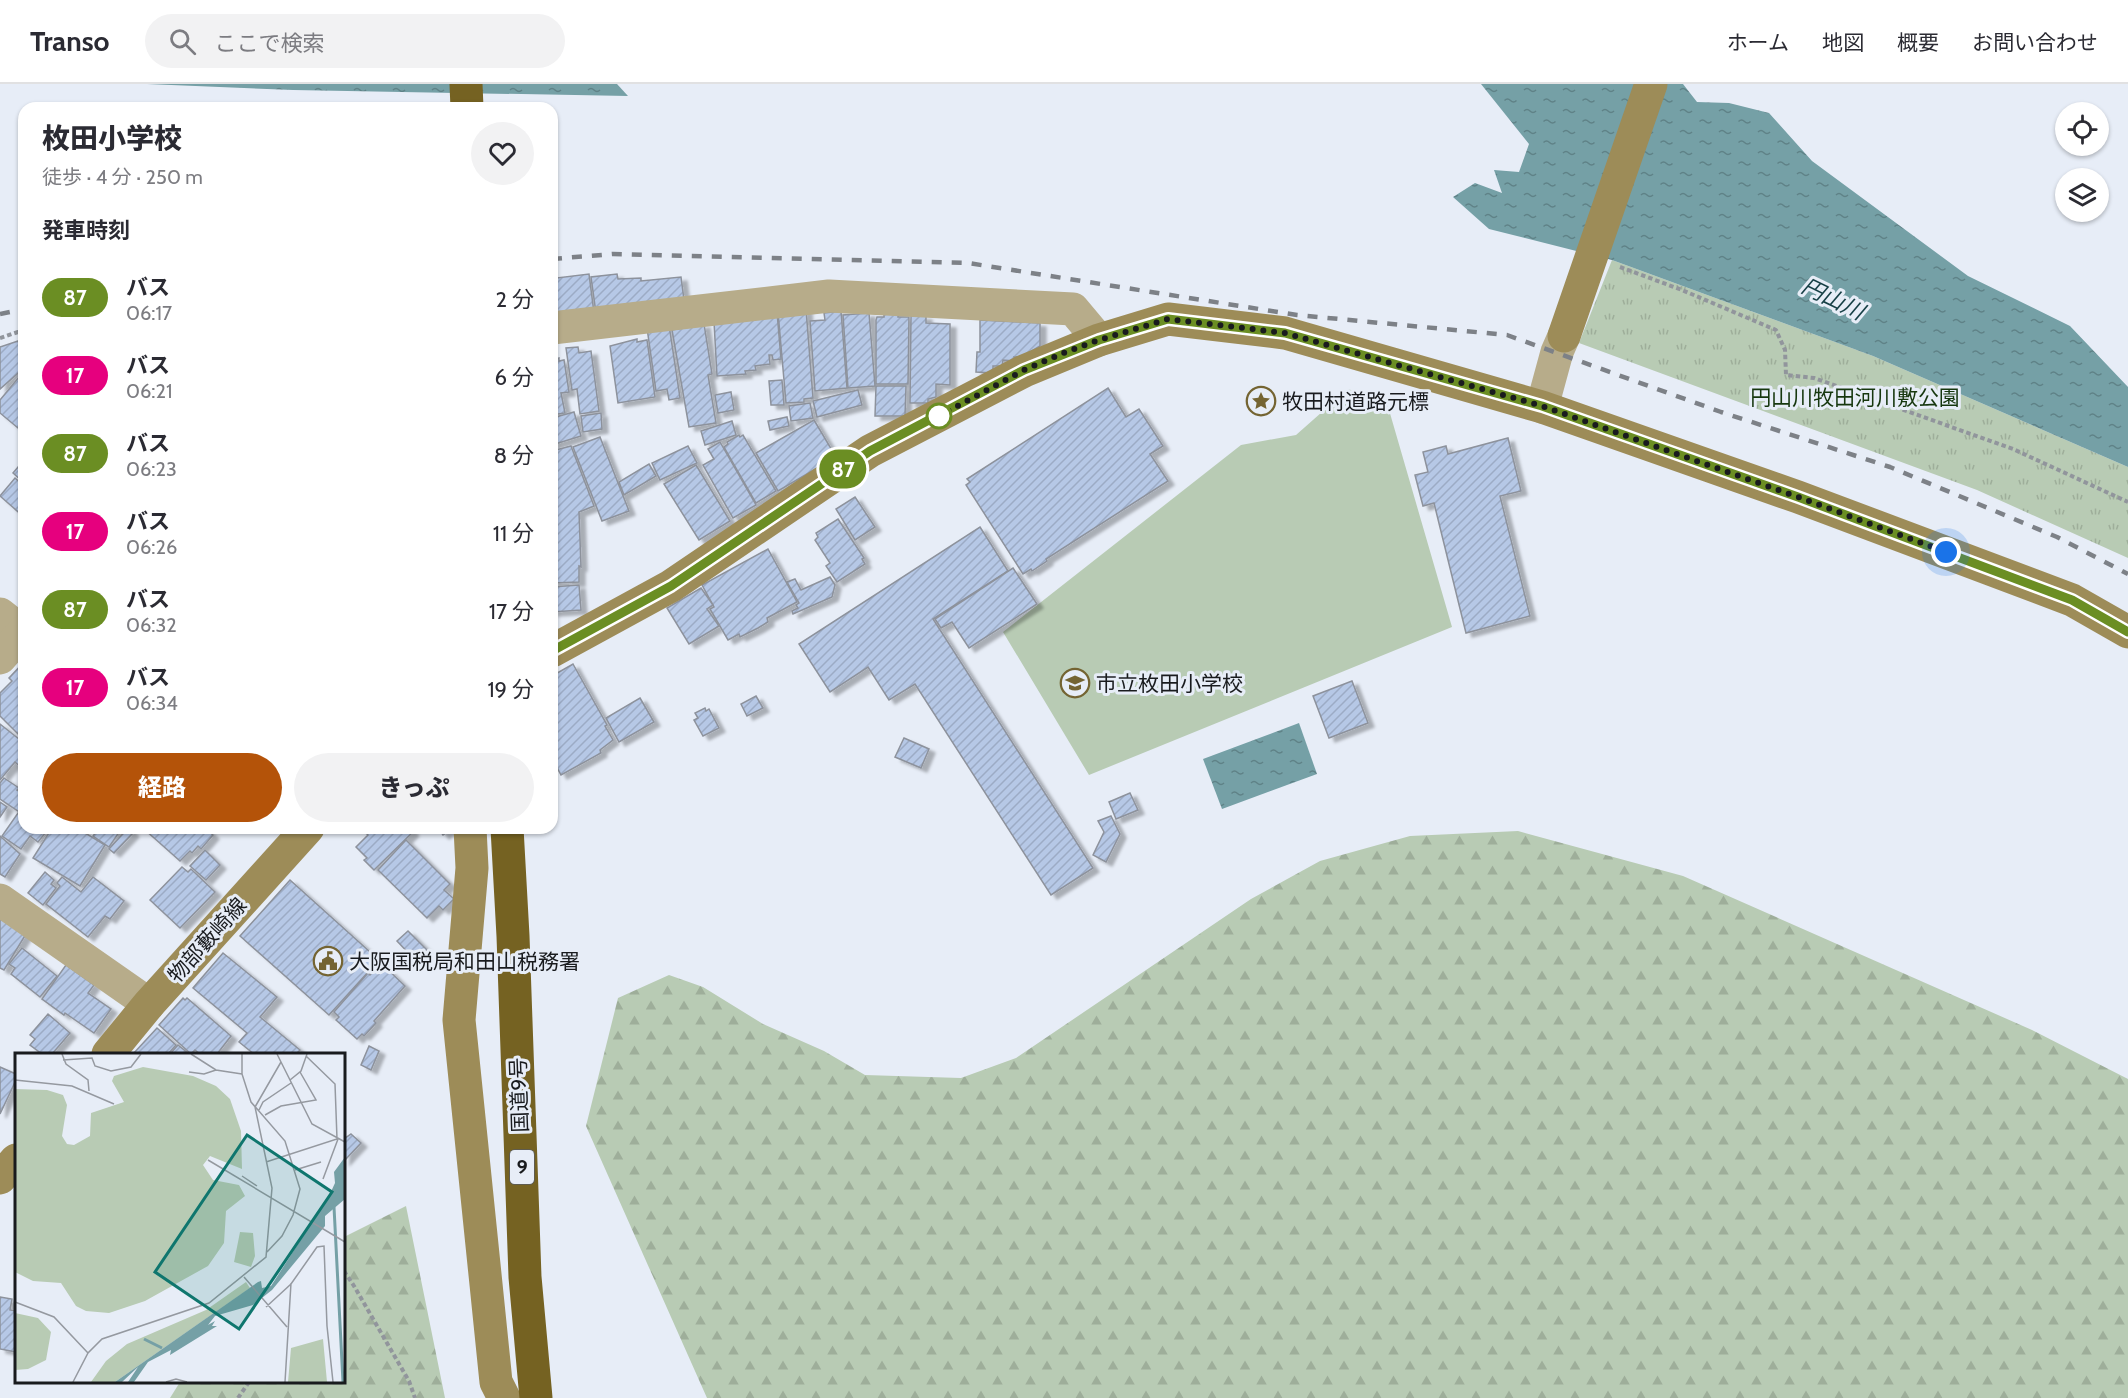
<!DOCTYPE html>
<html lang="ja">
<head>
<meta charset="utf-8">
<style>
	:root { --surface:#fff; --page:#f2f2f3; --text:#2b2b33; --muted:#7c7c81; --line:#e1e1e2; --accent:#b45309 }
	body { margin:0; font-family:Cabin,"Noto Sans JP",sans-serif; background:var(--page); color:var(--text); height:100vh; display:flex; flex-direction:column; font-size:22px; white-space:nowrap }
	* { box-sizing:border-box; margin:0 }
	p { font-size:20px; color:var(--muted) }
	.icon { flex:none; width:33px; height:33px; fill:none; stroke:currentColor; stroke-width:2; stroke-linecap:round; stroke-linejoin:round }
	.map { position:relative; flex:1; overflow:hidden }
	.sheet { position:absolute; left:18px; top:18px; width:540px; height:732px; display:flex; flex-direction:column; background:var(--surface); border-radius:18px; box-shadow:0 2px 4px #0004 }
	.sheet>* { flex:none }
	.badge { padding:0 12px; border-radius:20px; font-size:21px; line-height:39px }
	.tools { position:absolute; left:2055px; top:18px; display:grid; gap:12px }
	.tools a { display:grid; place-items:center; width:54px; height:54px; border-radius:50%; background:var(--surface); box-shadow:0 2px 4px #0004; font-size:30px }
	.you { position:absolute; width:30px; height:30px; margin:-15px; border:4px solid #fff; border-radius:50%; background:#1a73e8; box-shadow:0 0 0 9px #1a73e833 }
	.map>.badge { position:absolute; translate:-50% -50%; box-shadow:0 0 0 3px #fff }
	h2 { padding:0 24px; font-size:22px; line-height:54px }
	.round { display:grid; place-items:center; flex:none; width:63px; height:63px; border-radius:32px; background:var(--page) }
	.head { display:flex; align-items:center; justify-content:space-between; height:102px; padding:0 24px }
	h1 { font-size:28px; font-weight:800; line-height:45px }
	.action { display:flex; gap:12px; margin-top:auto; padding:12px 24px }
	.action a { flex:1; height:69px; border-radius:36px; background:var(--accent); color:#fff; font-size:24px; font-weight:800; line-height:69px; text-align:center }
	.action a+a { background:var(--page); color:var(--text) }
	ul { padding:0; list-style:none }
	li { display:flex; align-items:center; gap:18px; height:78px; padding:0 24px }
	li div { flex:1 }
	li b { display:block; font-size:22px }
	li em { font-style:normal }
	li .badge { min-width:66px; font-weight:700; text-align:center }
	header { display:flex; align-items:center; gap:36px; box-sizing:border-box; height:84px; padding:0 30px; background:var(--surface); border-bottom:2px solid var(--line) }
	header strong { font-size:28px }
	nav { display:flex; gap:33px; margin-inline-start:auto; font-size:21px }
	.search { width:420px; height:54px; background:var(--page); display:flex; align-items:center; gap:15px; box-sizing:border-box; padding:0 21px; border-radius:33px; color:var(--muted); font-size:22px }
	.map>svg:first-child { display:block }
	.grass { fill:#b8cbb4 }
	.forest { fill:url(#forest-firs) }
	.park { fill:url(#park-tufts) }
	.water { fill:url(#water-ripples) }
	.building { fill:url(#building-hatch); stroke:#8d929c; stroke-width:1.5; filter:url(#shadow) }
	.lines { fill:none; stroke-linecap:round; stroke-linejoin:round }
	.path { stroke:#91959c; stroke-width:4; stroke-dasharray:4.5 3; stroke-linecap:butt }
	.street { stroke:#b7ac8a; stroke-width:33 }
	.secondary { stroke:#9d8c58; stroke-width:33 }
	.highway { stroke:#756222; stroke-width:33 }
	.rail { stroke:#7d8187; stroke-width:4.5; stroke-dasharray:10 10; stroke-linecap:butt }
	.line-casing { stroke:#fff; stroke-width:14 }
	.line { stroke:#6b8e23; stroke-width:9 }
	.walk { stroke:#191b1e; stroke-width:6; stroke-dasharray:0 10.8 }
	.stop-dot { fill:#fff; stroke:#6b8e23; stroke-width:3 }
	.labels { text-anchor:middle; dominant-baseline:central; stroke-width:6; stroke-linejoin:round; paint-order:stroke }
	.shield { fill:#e7edf7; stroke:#575a5f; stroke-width:1.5 }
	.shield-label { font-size:20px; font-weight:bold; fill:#191b1e }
	.park-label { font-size:21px; fill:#16370e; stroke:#e7edf7 }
	.poi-label { font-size:21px; fill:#191b1e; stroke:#e7edf7; text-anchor:start }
	.street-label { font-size:21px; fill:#191b1e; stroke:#e7edf7 }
	.water-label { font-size:22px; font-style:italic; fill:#163f45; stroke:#e7edf7 }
	.inset-river { fill:none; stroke:#75a0a6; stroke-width:3 }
	.inset-road { fill:none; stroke:#9599a0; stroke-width:1.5 }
	.view { fill:#0f766e; fill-opacity:0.15; stroke:#0f766e; stroke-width:3 }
	.inset-edge { fill:none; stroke:#191b1e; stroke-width:3 }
</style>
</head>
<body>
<header>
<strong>Transo</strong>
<div class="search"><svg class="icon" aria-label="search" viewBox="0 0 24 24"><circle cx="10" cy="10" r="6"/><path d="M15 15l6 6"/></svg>ここで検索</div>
<nav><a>ホーム</a><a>地図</a><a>概要</a><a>お問い合わせ</a></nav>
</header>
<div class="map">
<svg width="2128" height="1314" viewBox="0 0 2128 1314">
	<defs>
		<pattern id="forest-firs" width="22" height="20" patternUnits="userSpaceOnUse" patternTransform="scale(1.5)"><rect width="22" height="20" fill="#b8cbb4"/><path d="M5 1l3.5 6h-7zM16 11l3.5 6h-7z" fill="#9eae9a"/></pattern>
		<pattern id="park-tufts" width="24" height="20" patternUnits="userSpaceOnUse" patternTransform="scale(1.5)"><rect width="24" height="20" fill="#b8cbb4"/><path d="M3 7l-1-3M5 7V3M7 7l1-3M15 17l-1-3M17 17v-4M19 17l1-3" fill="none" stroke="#9eae9a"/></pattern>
		<pattern id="water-ripples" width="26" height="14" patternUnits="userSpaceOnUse" patternTransform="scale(1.5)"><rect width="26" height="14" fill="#75a0a6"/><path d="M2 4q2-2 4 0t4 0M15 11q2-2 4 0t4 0" fill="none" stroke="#5f8287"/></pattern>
		<pattern id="building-hatch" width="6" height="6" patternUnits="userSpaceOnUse" patternTransform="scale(1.5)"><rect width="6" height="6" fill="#b6c8e6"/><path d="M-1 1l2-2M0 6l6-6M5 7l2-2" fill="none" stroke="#9cabc5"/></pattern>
		<filter id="shadow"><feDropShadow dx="6" dy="4" stdDeviation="1.5" flood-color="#0004"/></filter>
	</defs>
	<rect width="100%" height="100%" fill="#e7edf7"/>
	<polygon class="grass" points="1348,305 1387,319 1452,543 1089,691 1003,548 1241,361 1296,351"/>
	<g class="forest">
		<polygon points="1518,747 1683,792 2032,946 2128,995 2128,1314 707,1314 586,1042 618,914 669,891 703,903 763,940 824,967 865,991 961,994 1016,974 1251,815 1320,777 1410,752"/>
		<polygon points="406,1122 445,1314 170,1314 180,1298 344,1298 344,1153"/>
	</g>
	<polygon class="park" points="1612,176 1873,272 2128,383 2128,474 1977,406 1579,259"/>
	<g class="water">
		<polygon points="147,0 617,0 628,12 293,6"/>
		<polygon points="1481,0 1683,0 1697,18 1729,19 1769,29 1812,77 1968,192 2070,242 2128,303 2128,383 1873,272 1612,176 1489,145 1453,113 1475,99 1502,109 1494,86 1519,88 1529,60"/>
		<polygon points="1299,639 1317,690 1222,725 1203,675"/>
	</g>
	<g class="building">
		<polygon points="589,190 594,229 552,234 552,192 557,191 557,194"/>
		<polygon points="617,190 618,195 641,194 641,197 681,193 684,216 596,229 591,193"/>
		<polygon points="806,225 813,314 804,315 804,318 786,319 778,228"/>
		<polygon points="841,227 847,304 815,307 810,237 825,236 824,229"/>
		<polygon points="777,228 781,275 773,276 772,271 769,271 770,280 755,282 756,286 745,287 746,290 717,292 714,238"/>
		<polygon points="869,229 875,302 848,304 843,231"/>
		<polygon points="884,229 898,229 898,233 909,233 908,300 876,300 876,236 877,233 884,233"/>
		<polygon points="911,232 926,232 926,239 950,240 950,301 936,300 936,313 928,315 928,319 910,319"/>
		<polygon points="980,236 1040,239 1040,262 1022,273 1014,273 1015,277 1003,276 1002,282 993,282 993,289 976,288 977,268 980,268"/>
		<polygon points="704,240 712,290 708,291 716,339 689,343 672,246"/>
		<polygon points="669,241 680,314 669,316 667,305 656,307 647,244"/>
		<polygon points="637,255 637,258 647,256 655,313 618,319 610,262"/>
		<polygon points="18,257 24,276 24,284 0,305 0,263"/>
		<polygon points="578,263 579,269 591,267 599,327 580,330 577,305 572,306 566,264"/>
		<polygon points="559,274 559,277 564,276 569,308 561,309 565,329 552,331 552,276"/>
		<polygon points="19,293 24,297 24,349 0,329 0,316"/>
		<polygon points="782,296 784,321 771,321 769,297"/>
		<polygon points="876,302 906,302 905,332 875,332"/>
		<polygon points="1108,304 1126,333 1139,325 1163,362 1150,370 1168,397 1046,475 1047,477 1032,487 1031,485 1023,490 966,401 970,398 967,395"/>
		<polygon points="858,306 862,321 817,333 813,317"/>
		<polygon points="731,308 734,326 718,329 715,311"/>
		<polygon points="810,319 813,334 791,337 789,322"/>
		<polygon points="574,328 581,352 552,361 552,334"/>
		<polygon points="601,329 602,345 583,348 581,332"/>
		<polygon points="787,333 789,342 770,346 768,337"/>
		<polygon points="814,336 836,373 778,407 756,369"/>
		<polygon points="732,337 736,351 705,361 701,347"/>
		<polygon points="739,351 740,353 743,351 776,407 756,419 724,363 728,360 727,358"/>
		<polygon points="600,353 629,427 602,437 573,363"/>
		<polygon points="1508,354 1521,407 1500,412 1530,532 1466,549 1434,419 1423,422 1415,391 1428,388 1423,368 1446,362 1448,370"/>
		<polygon points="720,358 756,421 733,434 703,381 714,375 708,365"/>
		<polygon points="571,362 594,422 579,428 581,483 579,482 579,498 552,499 552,367"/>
		<polygon points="688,362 697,379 660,396 652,379"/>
		<polygon points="24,376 24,399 13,389"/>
		<polygon points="649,380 656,392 624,411 619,398"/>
		<polygon points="696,381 730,437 699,456 664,400"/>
		<polygon points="15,394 24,402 24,433 0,412"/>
		<polygon points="855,413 875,443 855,456 836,425"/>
		<polygon points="838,435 864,474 862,475 865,480 837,498 826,482 830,479 815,456 818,453 816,449"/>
		<polygon points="980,443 1008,487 933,535 1093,784 1051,811 915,600 889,616 868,583 830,608 799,560"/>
		<polygon points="768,465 797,518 767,534 768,538 758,544 740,553 739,550 728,556 710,525 714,523 702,501"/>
		<polygon points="1013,484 1037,520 969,564 952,538 941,544 935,535"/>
		<polygon points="830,493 835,501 832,513 793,530 792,527 798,524 796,521 799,519 787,498 795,495 801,506"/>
		<polygon points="579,501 581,526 552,528 552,503"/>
		<polygon points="701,504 713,521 707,525 719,542 689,560 667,524"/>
		<polygon points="24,578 24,656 0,632 0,609 12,597 9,594"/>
		<polygon points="573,580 607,641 605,642 613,656 600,666 601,669 561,691 552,674 552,662 556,659 552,652 552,592"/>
		<polygon points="1352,597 1368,639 1329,654 1313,612"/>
		<polygon points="756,612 763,624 747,632 741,620"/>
		<polygon points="640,614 654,638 619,658 606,634"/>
		<polygon points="705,624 706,627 709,625 719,644 703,652 694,636 698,634 695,629"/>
		<polygon points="0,640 24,659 24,686 15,678 0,696"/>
		<polygon points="904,654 929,665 921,684 895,673"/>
		<polygon points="4,694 19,704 17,706 24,710 24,731 0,715 0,699"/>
		<polygon points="1130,709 1138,726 1116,735 1109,718"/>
		<polygon points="0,718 7,723 0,733"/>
		<polygon points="18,729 24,733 24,744 40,744 46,748 38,758 30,752 21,765 2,752"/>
		<polygon points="1111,732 1120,750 1106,778 1093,771 1104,748 1098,737"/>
		<polygon points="52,744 77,744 105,761 80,802 33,774"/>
		<polygon points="99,744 122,744 109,763 93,752"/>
		<polygon points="128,744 133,749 114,769 109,765"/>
		<polygon points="145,744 205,744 213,751 201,765 198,762 192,769 190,767 180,777 144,745"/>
		<polygon points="361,744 409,744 413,748 374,786 364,776 367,774 356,763 368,751"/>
		<polygon points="438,744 453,744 443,751"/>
		<polygon points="0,752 20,770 5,793 0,790"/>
		<polygon points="406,756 450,800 444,806 454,815 443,826 439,822 427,834 378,786"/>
		<polygon points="205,766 220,781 206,796 190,782"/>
		<polygon points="182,783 188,788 191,785 215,808 180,844 150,816"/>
		<polygon points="45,788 54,796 51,800 56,804 43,821 28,809"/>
		<polygon points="62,793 81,808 93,793 124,817 110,835 105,832 88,853 46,820 60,802 57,799"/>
		<polygon points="290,796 379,876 329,931 240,852"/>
		<polygon points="0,833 26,850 4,886 0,884"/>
		<polygon points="408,847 427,866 416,877 397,857"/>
		<polygon points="22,864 57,892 40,913 11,890 15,884 9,880"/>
		<polygon points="223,869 277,913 260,933 300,966 296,970 254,970 239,958 247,949 193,904"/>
		<polygon points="381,879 405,902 374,937 376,939 364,952 362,950 357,955 336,936 339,933 334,928 368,889 370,891"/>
		<polygon points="66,881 94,901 88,909 111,925 94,949 65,929 64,931 42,915"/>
		<polygon points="183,914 185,916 187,914 231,952 217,970 200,970 195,966 191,970 159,941"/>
		<polygon points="48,930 70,949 52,970 42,970 30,961 35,955 30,951"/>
		<polygon points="157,944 176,961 168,970 133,970"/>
		<polygon points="178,961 189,970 170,970"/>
		<polygon points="369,962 379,967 371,986 361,981"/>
		<polygon points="0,983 16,990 16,996 0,1030"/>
		<polygon points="351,1050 361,1059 344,1077 344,1055"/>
		<polygon points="0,1213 12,1215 10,1226 16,1227 16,1268 0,1265"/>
	</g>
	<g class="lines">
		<g class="path">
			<polyline points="1620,183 1682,206 1776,246 1785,266 1786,291 1814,294 2013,365 2128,418"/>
			<polyline points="0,254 18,248 24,255"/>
			<polyline points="344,1187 354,1202 409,1297 415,1314"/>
			<polyline points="238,1314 249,1298"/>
		</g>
		<g class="street">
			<polyline points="552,244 829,212 1073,225 1099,256"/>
			<polyline points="1542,323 1557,268 1564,252"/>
			<polyline points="0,530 23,548"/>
			<polyline points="0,574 24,547"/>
			<polyline points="0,816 149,920"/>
		</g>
		<g class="secondary">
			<polyline points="1564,252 1651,0"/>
			<polyline points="552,567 671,502 870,367 1024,287 1099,256 1168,235 1285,249 1542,323 1798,413 2072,516 2128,548"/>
			<polyline points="470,744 472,784 459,936 496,1298 504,1314"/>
			<polyline points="108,970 149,920 308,744"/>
			<polyline points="0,1094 16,1076"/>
		</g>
		<g class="highway">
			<polyline points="466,0 467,24"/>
			<polyline points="507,744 513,852 525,1193 536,1314"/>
		</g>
		<g class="rail">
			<polyline points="552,175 613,170 968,179 1297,231 1507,251 1721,328 1890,383 2057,453 2128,490"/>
			<polyline points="0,230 24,225"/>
		</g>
	</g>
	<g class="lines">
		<g class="line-casing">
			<polyline id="line" points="552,567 671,502 870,367 1024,286 1099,256 1168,235 1285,249 1542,322 1798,413 2072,516 2128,548"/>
		</g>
		<use href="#line" class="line"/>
		<polyline class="walk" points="939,332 1024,286 1066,268 1099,256 1168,235 1285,249 1542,322 1798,413 1946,468"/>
	</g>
	<defs>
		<g id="sight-ring" transform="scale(1.5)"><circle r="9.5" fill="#e7edf7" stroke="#746432" stroke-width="1.5"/><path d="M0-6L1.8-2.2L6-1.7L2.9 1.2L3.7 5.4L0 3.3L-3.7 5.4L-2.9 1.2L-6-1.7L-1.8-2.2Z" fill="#746432"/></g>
		<g id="school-ring" transform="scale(1.5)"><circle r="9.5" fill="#e7edf7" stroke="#746432" stroke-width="1.5"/><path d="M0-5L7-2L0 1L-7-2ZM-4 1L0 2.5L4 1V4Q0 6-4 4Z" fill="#746432"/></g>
		<g id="civic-ring" transform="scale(1.5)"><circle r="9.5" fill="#e7edf7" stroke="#746432" stroke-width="1.5"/><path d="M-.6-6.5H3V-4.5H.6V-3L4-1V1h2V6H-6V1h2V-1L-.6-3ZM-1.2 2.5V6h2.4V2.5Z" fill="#746432"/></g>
	</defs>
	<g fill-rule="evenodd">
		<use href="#sight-ring" x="1261" y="317"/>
		<use href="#school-ring" x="1075" y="599"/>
		<use href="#civic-ring" x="328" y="877"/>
	</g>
	<circle class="stop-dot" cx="939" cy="332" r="12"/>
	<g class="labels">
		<rect class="shield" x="510" y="1066" width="24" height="34" rx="4.5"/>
		<g class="shield-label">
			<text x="522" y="1083">9</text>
		</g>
		<g class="park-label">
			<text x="1855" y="313">円山川牧田河川敷公園</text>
		</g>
		<g class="poi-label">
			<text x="1282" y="317">牧田村道路元標</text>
			<text x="1096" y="599">市立枚田小学校</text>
			<text x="349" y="877">大阪国税局和田山税務署</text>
		</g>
		<g class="street-label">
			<text transform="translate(207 856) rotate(-48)">物部藪崎線</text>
			<text transform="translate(519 1011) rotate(-92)">国道9号</text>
		</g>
		<g class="water-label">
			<text transform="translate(1833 215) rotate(26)">円山川</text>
		</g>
	</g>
	<g transform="translate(15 969)">
		<rect width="330" height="330" fill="#e7edf7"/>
		<path d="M 225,179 L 238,180 L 240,203 L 236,214 L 219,209 ZM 308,286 L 312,329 L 273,329 L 276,295 Z" fill="#b8cbb4"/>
		<path d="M 128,14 L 178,23 L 201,33 L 215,46 L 226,78 L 227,116 L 195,103 L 188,112 L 198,127 L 224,132 L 230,143 L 211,158 L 209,190 L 193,213 L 130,248 L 94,260 L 71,258 L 61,253 L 46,230 L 18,228 L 0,219 L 0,36 L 32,37 L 48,42 L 52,52 L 47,83 L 52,91 L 59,92 L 75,83 L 76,60 L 109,49 L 97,28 L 99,23 ZM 0,260 L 23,265 L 36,279 L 31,307 L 13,316 L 0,317 Z" fill="#b8cbb4"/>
		<path d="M 231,229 L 235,235 L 100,329 L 76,329 L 91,308 L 112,291 L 191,257 Z" fill="#b8cbb4"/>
		<path d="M 330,104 L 330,146 L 310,163 L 310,173 L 257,237 L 238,252 L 200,263 L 193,272 L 200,268 L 197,273 L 202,273 L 155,302 L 156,297 L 133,309 L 119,329 L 113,329 L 123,314 L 107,329 L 100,329 L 243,229 L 246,228 L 247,235 L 256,233 L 314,143 L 320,130 L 319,119 Z" fill="#75a0a6"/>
		<path class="inset-river" d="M 319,154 L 328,329M 129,286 L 147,295"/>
		<path class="inset-road" d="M 47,1 L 51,11 L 73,27 L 74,38M 176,1 L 201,17 L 227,21M 227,1 L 227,21 L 236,49 L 270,88 L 285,136 L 278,162 L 267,183 L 252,199M 262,1 L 297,71 L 330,89M 48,7 L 77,5 L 80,13 L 96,18 L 116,14 L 126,1M 174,19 L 189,21 L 201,17M 0,27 L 57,33 L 99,51M 275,27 L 286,18 L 292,1M 244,57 L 248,49 L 276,30M 250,62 L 266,53 L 301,47 L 285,19M 193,107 L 330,189M 251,109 L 322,86 L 320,31 L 291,3M 280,117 L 306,109M 227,123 L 242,133M 308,126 L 323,86M 229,224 L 272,274M 0,249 L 39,264 L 73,300M 251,254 L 276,231 L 302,194 L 309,193 L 312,273 L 318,329M 58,329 L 73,300 L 87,286 L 194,250 L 251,204 L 257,135 L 240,54 L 266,9M 151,329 L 161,326 L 172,329M 270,329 L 276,230"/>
		<path class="view" d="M 232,82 L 317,139 L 224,276 L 140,219 Z"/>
		<rect width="330" height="330" class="inset-edge"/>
	</g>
</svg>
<div class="tools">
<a><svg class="icon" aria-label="locate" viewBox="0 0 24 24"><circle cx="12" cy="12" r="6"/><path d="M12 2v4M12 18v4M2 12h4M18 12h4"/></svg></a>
<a><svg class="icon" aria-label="layers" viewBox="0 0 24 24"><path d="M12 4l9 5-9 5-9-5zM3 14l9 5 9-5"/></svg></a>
</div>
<div class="you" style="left:1946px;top:468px"></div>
<b class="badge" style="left:843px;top:385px;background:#6b8e23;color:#fff">87</b>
<section class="sheet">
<div class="head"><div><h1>枚田小学校</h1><p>徒歩 · 4 分 · 250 m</p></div><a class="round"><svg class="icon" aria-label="heart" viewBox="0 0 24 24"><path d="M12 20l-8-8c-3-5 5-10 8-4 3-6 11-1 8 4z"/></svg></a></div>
<h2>発車時刻</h2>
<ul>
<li><span class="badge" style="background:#6b8e23;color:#fff">87</span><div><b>バス</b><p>06:17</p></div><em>2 分</em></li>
<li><span class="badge" style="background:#e6007e;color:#fff">17</span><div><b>バス</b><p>06:21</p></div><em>6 分</em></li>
<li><span class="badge" style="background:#6b8e23;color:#fff">87</span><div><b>バス</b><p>06:23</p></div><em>8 分</em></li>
<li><span class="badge" style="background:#e6007e;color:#fff">17</span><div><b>バス</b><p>06:26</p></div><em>11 分</em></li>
<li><span class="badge" style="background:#6b8e23;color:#fff">87</span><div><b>バス</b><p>06:32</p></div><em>17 分</em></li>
<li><span class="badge" style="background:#e6007e;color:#fff">17</span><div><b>バス</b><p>06:34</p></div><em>19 分</em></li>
</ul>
<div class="action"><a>経路</a><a>きっぷ</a></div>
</section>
</div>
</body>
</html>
